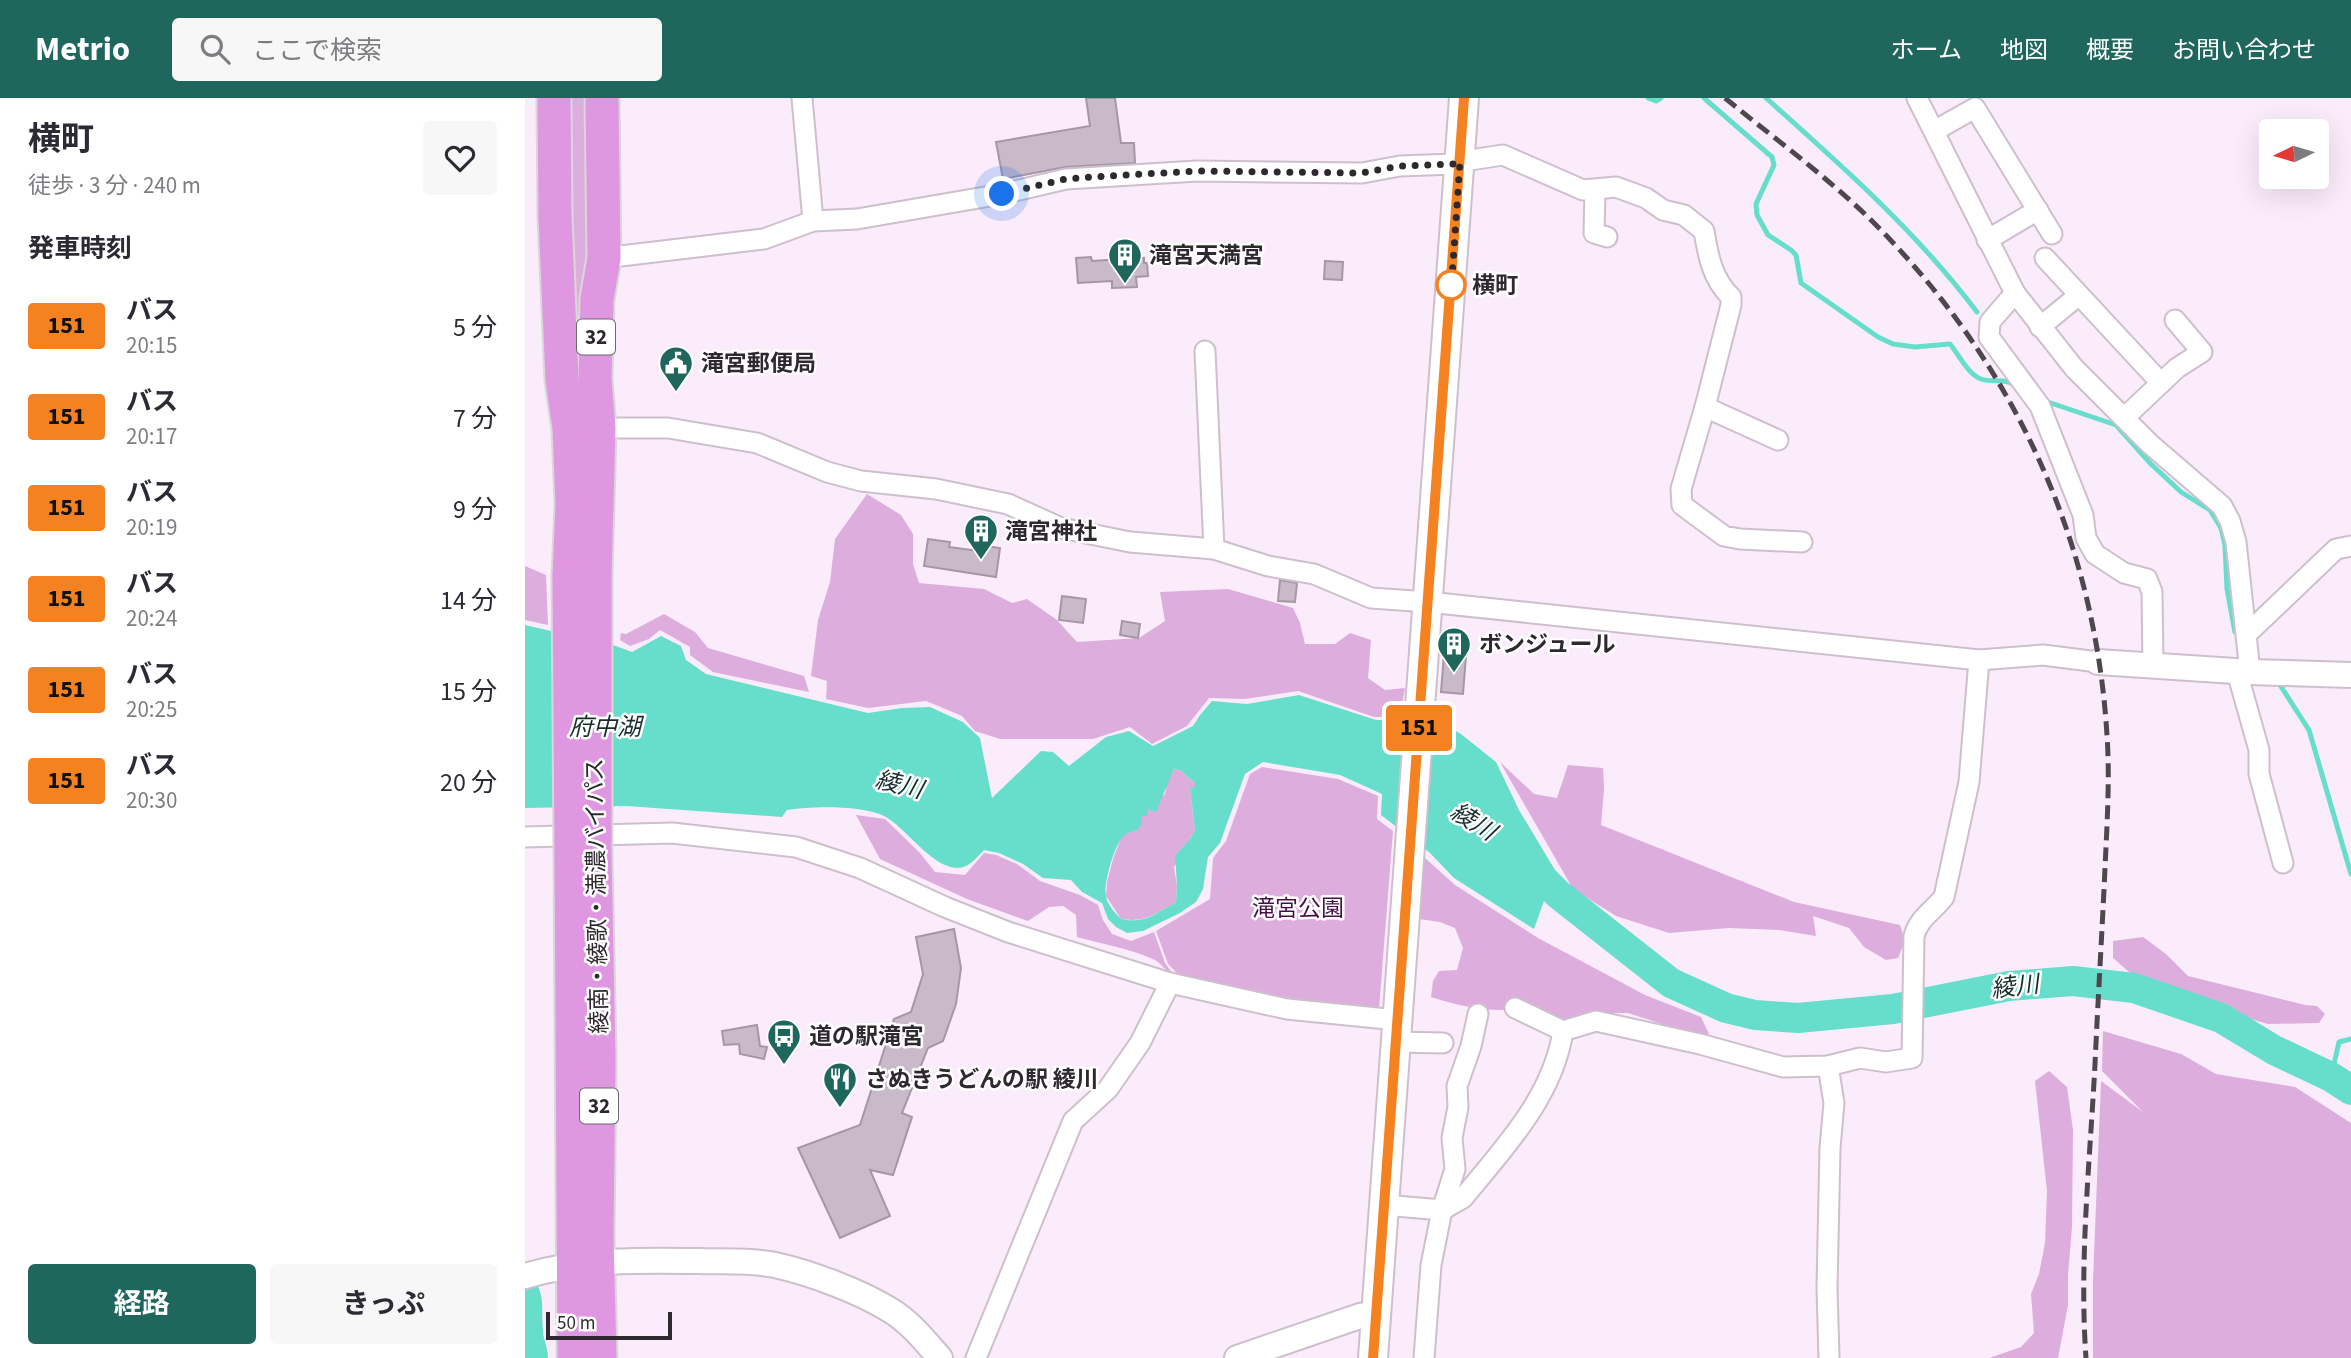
<!DOCTYPE html>
<html lang="ja">
<head>
<meta charset="utf-8">
<style>
	:root { --surface:#fff; --page:#f7f7f7; --text:#2b2b33; --muted:#7c7c81; --accent:#1f675d }
	body { margin:0; font-family:"Source Sans 3","Noto Sans JP",sans-serif; background:var(--page); color:var(--text); height:100vh; display:flex; flex-direction:column; font-size:26px; white-space:nowrap }
	* { box-sizing:border-box; margin:0 }
	p { font-size:23px; color:var(--muted) }
	.icon { flex:none; width:38px; height:38px; fill:none; stroke:currentColor; stroke-width:2; stroke-linecap:round; stroke-linejoin:round }
	.map { position:relative; flex:1; overflow:hidden }
	.sheet { display:flex; flex-direction:column; background:var(--surface); width:525px }
	.sheet>* { flex:none }
	.badge { padding:0 14px; border-radius:5px; font-size:24px; line-height:46px }
	.needle { width:46px; rotate:265deg }
	.buttons { position:absolute; left:1734px; top:21px; display:grid; gap:14px }
	.buttons a { display:grid; place-items:center; width:70px; height:70px; border-radius:7px; background:var(--surface); box-shadow:0 7px 28px #0002; font-size:35px }
	.scale { position:absolute; left:21px; bottom:18px; width:126px; box-sizing:border-box; padding-left:7px; border:4px solid #2e292e; border-top:0; font-size:19px; line-height:24px; white-space:nowrap; color:#2e292e; -webkit-text-stroke:5px #fff; paint-order:stroke }
	.you { position:absolute; width:35px; height:35px; margin:-18px; border:5px solid #fff; border-radius:50%; background:#1a73e8; box-shadow:0 0 0 10px #1a73e833 }
	.map>.badge { position:absolute; translate:-50% -50%; box-shadow:0 0 0 4px #fff }
	h2 { padding:0 28px; font-size:26px; line-height:63px }
	.round { display:grid; place-items:center; flex:none; width:74px; height:74px; border-radius:7px; background:var(--page) }
	.overview { display:flex; align-items:center; justify-content:space-between; height:119px; padding:0 28px }
	h1 { font-size:33px; font-weight:700; line-height:52px }
	.action { display:flex; gap:14px; margin-top:auto; padding:14px 28px }
	.action a { flex:1; height:80px; border-radius:7px; background:var(--accent); color:#fff; font-size:28px; font-weight:700; line-height:80px; text-align:center }
	.action a+a { background:var(--page); color:var(--text) }
	ul { padding:0; list-style:none }
	li { display:flex; align-items:center; gap:21px; height:91px; padding:0 28px }
	li div { flex:1 }
	li b { display:block; font-size:26px }
	li em { font-style:normal }
	li .badge { min-width:77px; font-weight:700; text-align:center }
	header { display:flex; align-items:center; gap:42px; box-sizing:border-box; height:98px; padding:0 35px; background:var(--accent); color:#fff }
	header strong { font-size:33px }
	nav { display:flex; gap:38px; margin-inline-start:auto; font-size:24px }
	.search { width:490px; height:63px; background:var(--page); display:flex; align-items:center; gap:18px; box-sizing:border-box; padding:0 24px; border-radius:7px; color:var(--muted); font-size:26px }
	main { display:flex; flex:1; min-height:0 }
	.map>svg:first-child { display:block }
	.green { fill:#ddaddd }
	.water { fill:#66decb; fill-rule:evenodd }
	.lines { fill:none; stroke-linecap:round; stroke-linejoin:round }
	.stream { stroke:#66decb; stroke-width:5 }
	.river { stroke:#66decb; stroke-width:30 }
	.building { fill:#c9bac9; stroke:#a597a5; stroke-width:2 }
	.minor-casing { stroke:#cebfcd; stroke-width:23 }
	.tertiary-casing { stroke:#cebfcd; stroke-width:28 }
	.secondary-casing { stroke:#cebfcd; stroke-width:32 }
	.trunk-casing { stroke:#d9d8d9; stroke-width:37 }
	.minor { stroke:#fff; stroke-width:19 }
	.tertiary { stroke:#fff; stroke-width:24 }
	.secondary { stroke:#fff; stroke-width:28 }
	.trunk { stroke:#e097e2; stroke-width:33 }
	.rail { stroke:#4e484e; stroke-width:5; stroke-dasharray:14 7; stroke-linecap:butt }
	.trunk-bridge-casing { stroke:#d9d8d9; stroke-width:37; stroke-linecap:butt }
	.trunk-bridge { stroke:#e097e2; stroke-width:33 }
	.line-casing { stroke:#fff; stroke-width:16 }
	.line { stroke:#f58220; stroke-width:10 }
	.walk { stroke:#2e292e; stroke-width:7; stroke-dasharray:0 12.6 }
	.stop-dot { fill:#fff; stroke:#f58220; stroke-width:3.5 }
	.labels { text-anchor:middle; dominant-baseline:central; stroke-width:5; stroke-linejoin:round; paint-order:stroke }
	.shield { fill:#fff; stroke:#6d696d; stroke-width:2 }
	.shield-label { font-size:21px; font-weight:bold; fill:#2e292e }
	.poi-label { font-size:23px; font-weight:bold; fill:#2e292e; stroke:#fff; text-anchor:start }
	.stop-label { font-size:23px; font-weight:bold; fill:#2e292e; stroke:#fff; text-anchor:start }
	.street-label { font-size:23px; fill:#2e292e; stroke:#fff }
	.park-label { font-size:23px; fill:#460d48; stroke:#fff }
	.water-label { font-size:24px; font-style:italic; fill:#182e2a; stroke:#fff }
</style>
</head>
<body>
<header>
<strong>Metrio</strong>
<div class="search"><svg class="icon" aria-label="search" viewBox="0 0 24 24"><circle cx="10" cy="10" r="6"/><path d="M15 15l6 6"/></svg>ここで検索</div>
<nav><a>ホーム</a><a>地図</a><a>概要</a><a>お問い合わせ</a></nav>
</header>
<main>
<section class="sheet">
<div class="overview"><div><h1>横町</h1><p>徒歩 · 3 分 · 240 m</p></div><a class="round"><svg class="icon" aria-label="heart" viewBox="0 0 24 24"><path d="M12 20l-8-8c-3-5 5-10 8-4 3-6 11-1 8 4z"/></svg></a></div>
<h2>発車時刻</h2>
<ul>
<li><span class="badge" style="background:#f58220;color:#111">151</span><div><b>バス</b><p>20:15</p></div><em>5 分</em></li>
<li><span class="badge" style="background:#f58220;color:#111">151</span><div><b>バス</b><p>20:17</p></div><em>7 分</em></li>
<li><span class="badge" style="background:#f58220;color:#111">151</span><div><b>バス</b><p>20:19</p></div><em>9 分</em></li>
<li><span class="badge" style="background:#f58220;color:#111">151</span><div><b>バス</b><p>20:24</p></div><em>14 分</em></li>
<li><span class="badge" style="background:#f58220;color:#111">151</span><div><b>バス</b><p>20:25</p></div><em>15 分</em></li>
<li><span class="badge" style="background:#f58220;color:#111">151</span><div><b>バス</b><p>20:30</p></div><em>20 分</em></li>
</ul>
<div class="action"><a>経路</a><a>きっぷ</a></div>
</section>
<div class="map">
<svg width="1826" height="1260" viewBox="0 0 1826 1260">
	<rect width="100%" height="100%" fill="#fbecfb"/>
	<g class="green">
		<polygon points="40,0 70,0 70,181 57,276 47,276"/>
		<polygon points="342,396 376,417 388,436 388,466 394,485 459,491 487,505 502,501 532,522 552,544 614,540 640,523 635,494 703,491 768,510 775,525 780,546 810,546 825,535 846,542 843,580 860,592 880,590 875,619 849,619 773,593 720,601 684,600 662,628 627,646 605,629 568,641 475,641 450,633 437,618 401,603 343,610 301,601 302,583 286,578 293,522 305,484 310,441"/>
		<polygon points="0,468 21,477 23,527 0,522"/>
		<polygon points="139,516 170,534 183,550 279,578 284,594 188,574 165,557 165,549 135,532 124,541 105,548 95,542 96,535 101,536"/>
		<polygon points="975,664 1009,696 1032,700 1043,667 1078,670 1079,692 1076,727 1269,804 1375,827 1380,843 1373,860 1361,862 1339,849 1324,830 1288,818 1291,838 1254,832 1204,830 1144,835 1091,818 1048,791"/>
		<polygon points="737,669 813,681 853,698 852,721 868,733 854,911 779,903 654,877 643,866 631,833 685,801 688,760 701,743 725,676"/>
		<path d="M 649,671 L 655,672 L 670,685 L 670,690 L 665,690 L 670,732 L 649,769 L 652,788 L 651,805 C 628,815 624,825 596,821 L 581,798 L 582,784 L 588,761 L 596,740 L 622,711 L 640,696 L 642,685 Z"/>
		<path d="M 331,717 L 360,721 L 395,755 L 410,774 L 440,777 L 459,755 L 471,757 L 492,766 L 515,783 L 555,797 L 573,807 L 578,822 L 587,836 L 606,843 L 629,834 L 640,865 L 648,876 C 640,873 637,866 630,862 C 607,851 577,846 552,839 L 551,817 L 538,808 L 524,809 L 503,823 L 442,801 L 355,761 Z"/>
		<path d="M 899,759 L 930,787 L 1013,840 L 1120,897 L 1176,919 L 1184,936 L 1174,938 L 1103,915 L 1068,915 L 1041,923 L 986,902 L 982,912 C 955,913 932,907 906,899 L 908,883 L 914,873 L 932,872 L 938,850 L 930,830 L 915,824 L 894,821 Z"/>
		<polygon points="1618,839 1641,856 1663,878 1780,907 1792,908 1800,916 1794,925 1743,926 1694,912 1604,874 1588,860 1588,843"/>
		<polygon points="1578,933 1656,956 1691,976 1770,989 1826,1025 1826,1260 1568,1260 1568,1182 1576,983 1618,1014 1577,973"/>
		<polygon points="1524,973 1542,989 1548,1032 1547,1129 1543,1177 1543,1207 1533,1260 1464,1260 1496,1249 1509,1235 1506,1196 1514,1176 1520,1145 1522,1093 1510,983"/>
	</g>
	<g class="water">
		<path d="M 0,527 L 91,548 L 107,554 L 136,538 L 156,548 L 161,562 L 181,576 L 343,615 L 377,610 L 405,609 L 438,624 L 455,640 L 467,700 L 516,653 L 528,654 L 544,668 L 581,639 L 604,633 L 628,648 L 668,628 L 675,617 L 687,603 L 722,606 L 774,597 L 851,622 L 912,622 L 936,636 L 971,664 L 994,712 L 1030,772 L 1009,831 L 929,780 L 904,754 L 856,717 L 857,696 L 815,677 L 738,664 L 720,676 L 695,745 L 683,759 L 678,791 L 671,804 L 655,815 L 618,833 L 602,835 L 591,829 L 583,821 L 577,805 L 557,794 L 546,782 L 518,780 L 498,766 L 474,755 L 459,752 C 454,757 449,763 443,767 C 415,783 382,729 359,718 C 338,707 285,708 262,712 L 257,719 L 101,708 L 0,710 ZM 649,671 L 655,672 L 670,685 L 670,689 L 665,690 L 670,732 L 665,741 L 650,758 L 652,788 L 651,805 C 628,815 624,826 596,821 C 590,815 582,806 581,798 C 578,787 589,749 597,740 C 606,728 616,740 617,718 L 623,718 L 622,711 L 631,714 Z"/>
		<path d="M 12,1186 C 20,1201 16,1215 18,1232 C 18,1242 23,1248 23,1260 L 0,1260 L 0,1192 Z"/>
	</g>
	<g class="lines">
		<g class="stream">
			<polyline points="1123,0 1131,3 1136,0"/>
			<path d="M 1179,0 L 1247,59 L 1249,67 L 1231,106 L 1232,117 L 1243,137 L 1266,152 L 1271,157 L 1276,185 L 1353,239 L 1368,246 L 1390,249 L 1425,246 C 1434,257 1443,276 1456,281 C 1468,285 1480,280 1490,287"/>
			<path d="M 1241,0 C 1318,69 1390,132 1452,214"/>
			<polyline points="1520,303 1591,327 1626,366 1656,394 1685,412 1696,430 1700,447 1702,491 1710,534"/>
			<polyline points="1755,587 1784,632 1826,776"/>
			<polyline points="1806,979 1814,944 1826,941"/>
		</g>
		<polyline class="river" points="996,759 1033,796 1146,885 1201,910 1230,917 1273,920 1368,911 1484,888 1548,883 1609,890 1696,920 1749,952 1806,979 1826,992"/>
	</g>
	<g class="building">
		<polygon points="561,0 590,0 596,45 609,45 610,65 540,69 478,81 471,44 565,28"/>
		<polygon points="610,154 611,161 619,160 619,165 622,165 623,178 611,179 612,189 587,190 587,183 553,185 551,160 566,159 567,163 597,161 596,155"/>
		<polygon points="800,163 818,164 817,182 799,181"/>
		<polygon points="403,441 425,444 424,449 453,453 454,447 475,450 471,479 399,468"/>
		<polygon points="755,482 772,485 770,504 753,503"/>
		<polygon points="537,498 561,501 558,525 534,522"/>
		<polygon points="597,523 615,526 613,540 595,537"/>
		<polygon points="919,556 941,558 938,596 916,594"/>
		<polygon points="429,831 436,870 431,906 418,943 403,950 377,1015 387,1019 368,1077 345,1072 365,1118 315,1140 273,1050 335,1027 369,921 386,914 398,876 391,839"/>
		<polygon points="232,927 235,948 242,949 239,961 215,956 214,946 199,947 197,933"/>
	</g>
	<g class="lines">
		<g class="minor-casing">
			<g id="minor">
				<polyline points="277,0 288,123"/>
				<polyline points="1392,0 1490,195 1549,270 1625,346 1697,408 1705,423 1711,444 1725,574"/>
				<polyline points="1409,33 1450,10 1527,136"/>
				<polyline points="1070,92 1069,135 1082,139"/>
				<polyline points="1462,142 1513,112"/>
				<path d="M 79,160 L 239,141 L 288,123 L 332,121 L 477,96 L 541,81 L 672,73 L 837,75 L 875,68 L 929,66 L 945,62 L 978,57 L 1058,92 L 1091,89 L 1121,100 L 1138,112 L 1159,117 L 1179,133 C 1183,157 1187,181 1206,199 L 1206,207 L 1180,309 L 1156,391 L 1157,407 L 1199,438 L 1215,441 L 1277,444"/>
				<polyline points="1520,160 1636,285"/>
				<polyline points="1490,195 1465,224 1464,239 1515,308 1558,417 1561,440 1570,456 1599,475 1622,481 1627,494 1628,568"/>
				<polyline points="1515,229 1554,197"/>
				<polyline points="680,253 689,451"/>
				<polyline points="1180,309 1253,342"/>
				<polyline points="1599,320 1652,270 1677,254 1650,222"/>
				<polyline points="66,330 143,330 232,345 302,374 336,383 411,391 483,406 536,430 605,444 689,451 743,468 789,476 846,500 903,504 1454,562 1518,557 1573,564"/>
				<polyline points="1722,536 1811,451 1826,448"/>
				<polyline points="1712,574 1734,652 1734,676 1758,765"/>
				<polyline points="0,739 147,735 271,749 335,770 420,809 483,834 645,885 762,911 872,922"/>
				<path d="M 1038,933 L 1071,923 L 1175,946 L 1258,969 L 1303,968 L 1335,960 L 1361,964 L 1387,960 L 1389,838 C 1394,820 1407,814 1419,799 L 1444,684 L 1454,562"/>
				<polyline points="871,944 918,945"/>
				<polyline points="1303,968 1309,1005 1305,1050 1302,1190 1304,1260"/>
				<path d="M 859,1107 L 917,1112 L 938,1100 C 979,1050 1028,999 1038,933 L 990,910"/>
				<polyline points="451,1260 548,1023 583,991 615,945 645,885"/>
				<polyline points="899,1260 906,1167 917,1112 930,1071 927,1040 933,1009 932,988 946,948 953,916"/>
			</g>
		</g>
		<g class="tertiary-casing">
			<g id="tertiary">
				<polyline points="1573,564 1725,574 1826,577"/>
				<path d="M 0,1178 C 58,1161 116,1162 175,1163 C 200,1164 226,1162 250,1167 C 286,1175 334,1193 365,1212 C 385,1224 400,1243 415,1260"/>
				<polyline points="712,1260 835,1218 851,1216"/>
			</g>
		</g>
		<g class="secondary-casing">
			<polyline id="secondary" points="848,1260 939,0"/>
		</g>
		<g class="trunk-casing">
			<g id="trunk">
				<polyline points="29,0 30,119 37,282 44,330 47,406 44,479"/>
				<polyline points="70,479 74,330 70,282 72,201 79,160 77,0"/>
				<polyline points="70,756 74,960 72,1137 75,1260"/>
				<polyline points="46,757 49,1260"/>
			</g>
		</g>
		<use href="#minor" class="minor"/>
		<use href="#tertiary" class="tertiary"/>
		<use href="#secondary" class="secondary"/>
		<use href="#trunk" class="trunk"/>
		<path class="rail" d="M 1200,0 C 1250,41 1304,80 1350,126 C 1488,265 1570,441 1582,637 C 1585,681 1582,726 1580,770 C 1577,836 1573,901 1570,966 C 1565,1063 1554,1163 1561,1260"/>
		<g class="trunk-bridge-casing">
			<g id="trunk-bridge">
				<polyline points="44,479 46,757"/>
				<polyline points="70,479 70,756"/>
			</g>
		</g>
		<use href="#trunk-bridge" class="trunk-bridge"/>
	</g>
	<g class="lines">
		<g class="line-casing">
			<polyline id="line" points="848,1260 939,0"/>
		</g>
		<use href="#line" class="line"/>
		<polyline class="walk" points="477,96 541,81 567,79 672,73 836,75 875,68 929,66 935,64 926,194 926,187"/>
	</g>
	<defs>
		<g id="building-pin" transform="scale(1.75)"><path d="M0 17L-7.5 6A9.5 9.5 0 1 1 7.5 6Z" fill="#1f675d" stroke="#fff"/><path d="M-4-6H4V6H1V3H-1V6H-4ZM-2.5-4.3h1.7v1.8h-1.7ZM.8-4.3h1.7v1.8H.8ZM-2.5-1h1.7V.8h-1.7ZM.8-1h1.7V.8H.8Z" fill="#fff"/></g>
		<g id="civic-pin" transform="scale(1.75)"><path d="M0 17L-7.5 6A9.5 9.5 0 1 1 7.5 6Z" fill="#1f675d" stroke="#fff"/><path d="M-.6-6.5H3V-4.5H.6V-3L4-1V1h2V6H-6V1h2V-1L-.6-3ZM-1.2 2.5V6h2.4V2.5Z" fill="#fff"/></g>
		<g id="bus-pin" transform="scale(1.75)"><path d="M0 17L-7.5 6A9.5 9.5 0 1 1 7.5 6Z" fill="#1f675d" stroke="#fff"/><path d="M-5-6H5V4H4V6H2V4H-2V6H-4V4H-5ZM-3.5-4V0h7V-4ZM-3.5 1.2v1.5H-2V1.2ZM2 1.2v1.5H3.5V1.2Z" fill="#fff"/></g>
		<g id="restaurant-pin" transform="scale(1.75)"><path d="M0 17L-7.5 6A9.5 9.5 0 1 1 7.5 6Z" fill="#1f675d" stroke="#fff"/><path d="M-5-6h1v4h1v-4h1v4h1v-4h1v5L-1.5 .5V6h-2V.5L-5-1ZM5-6V6H3V1.5H1.5Q1.5-4 5-6Z" fill="#fff"/></g>
	</defs>
	<g fill-rule="evenodd">
		<use href="#building-pin" x="600" y="157"/>
		<use href="#civic-pin" x="151" y="265"/>
		<use href="#building-pin" x="456" y="433"/>
		<use href="#building-pin" x="929" y="546"/>
		<use href="#bus-pin" x="259" y="938"/>
		<use href="#restaurant-pin" x="315" y="981"/>
	</g>
	<circle class="stop-dot" cx="926" cy="187" r="14"/>
	<g class="labels">
		<g class="shield">
			<rect x="52" y="221.5" width="38" height="35" rx="5"/>
			<rect x="55" y="990.5" width="38" height="35" rx="5"/>
		</g>
		<g class="shield-label">
			<text x="71" y="239">32</text>
			<text x="74" y="1008">32</text>
		</g>
		<g class="poi-label">
			<text x="624" y="157">滝宮天満宮</text>
			<text x="176" y="265">滝宮郵便局</text>
			<text x="480" y="433">滝宮神社</text>
			<text x="954" y="546">ボンジュール</text>
			<text x="284" y="938">道の駅滝宮</text>
			<text x="340" y="981">さぬきうどんの駅 綾川</text>
		</g>
		<g class="stop-label">
			<text x="947" y="187">横町</text>
		</g>
		<g class="street-label">
			<text transform="translate(72 798) rotate(-91)">綾南・綾歌・満濃バイパス</text>
		</g>
		<g class="park-label">
			<text x="773" y="810">滝宮公園</text>
		</g>
		<g class="water-label">
			<text x="80" y="629">府中湖</text>
			<text transform="translate(374 687) rotate(14)">綾川</text>
			<text transform="translate(948 724) rotate(32)">綾川</text>
			<text transform="translate(1490 889) rotate(-7)">綾川</text>
		</g>
	</g>
</svg>
<div class="buttons">
<a><svg class="needle" viewBox="-14 -14 28 28"><path d="M0-13l5 13h-10z" fill="#e53935"/><path d="M0 13l5-13h-10z" fill="#7c7c81"/></svg></a>
</div>
<div class="scale">50 m</div>
<div class="you" style="left:477px;top:96px"></div>
<b class="badge" style="left:894px;top:630px;background:#f58220;color:#111">151</b>
</div>
</main>
</body>
</html>
